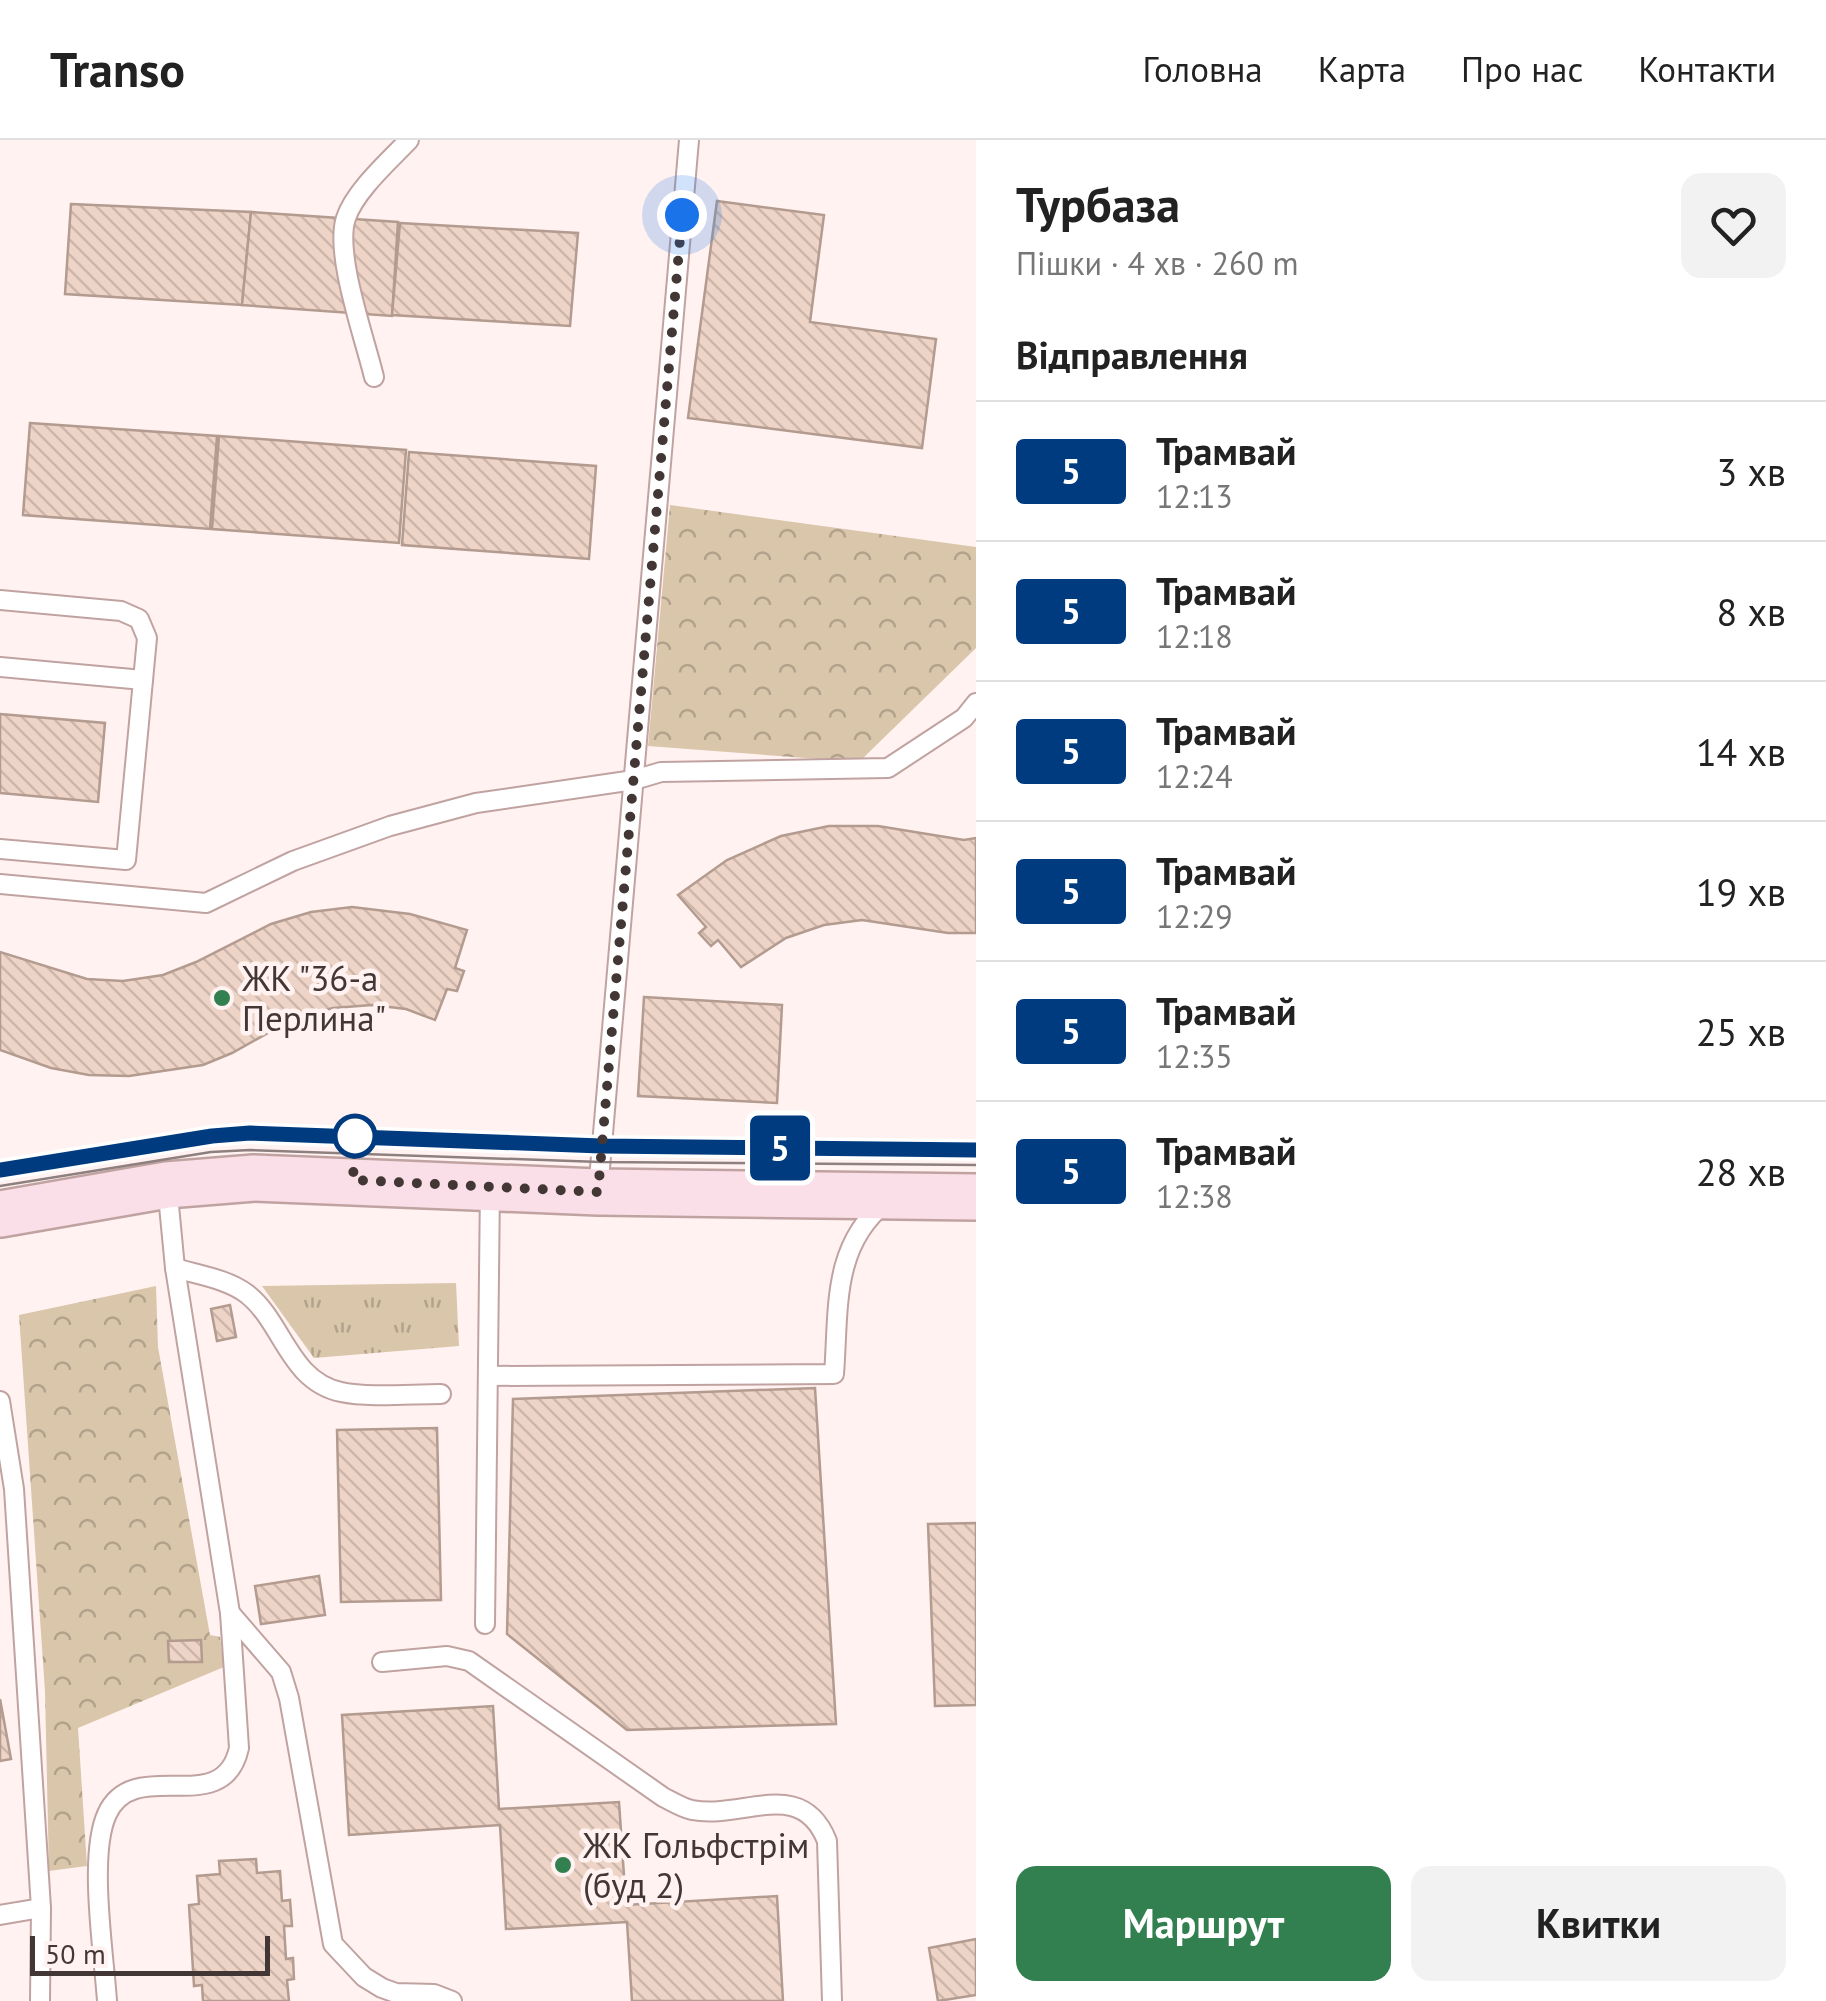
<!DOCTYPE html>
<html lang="uk">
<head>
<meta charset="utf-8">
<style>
	:root { --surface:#fff; --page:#f2f2f2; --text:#222; --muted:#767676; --line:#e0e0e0; --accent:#328050 }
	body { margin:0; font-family:"PT Sans",sans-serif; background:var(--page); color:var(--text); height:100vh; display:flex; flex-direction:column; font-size:38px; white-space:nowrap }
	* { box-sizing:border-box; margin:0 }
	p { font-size:32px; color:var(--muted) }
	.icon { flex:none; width:55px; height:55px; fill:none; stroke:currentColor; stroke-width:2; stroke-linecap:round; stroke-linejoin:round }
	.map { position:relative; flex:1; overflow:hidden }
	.sheet { display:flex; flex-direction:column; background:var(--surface); width:850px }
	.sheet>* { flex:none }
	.badge { padding:0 20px; border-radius:8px; font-size:35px; line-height:65px }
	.scale { position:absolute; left:30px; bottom:25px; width:240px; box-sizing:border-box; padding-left:10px; border:5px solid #433736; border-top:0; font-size:28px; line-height:35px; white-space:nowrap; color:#433736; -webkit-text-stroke:8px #fff2f1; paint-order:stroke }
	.you { position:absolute; width:50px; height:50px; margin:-25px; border:8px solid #fff; border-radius:50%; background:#1a73e8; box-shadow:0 0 0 15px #1a73e833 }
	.map>.badge { position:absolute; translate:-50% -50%; box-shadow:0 0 0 5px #fff }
	h2 { padding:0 40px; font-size:38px; line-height:90px }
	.round { display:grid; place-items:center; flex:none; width:105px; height:105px; border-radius:20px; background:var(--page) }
	.headline { display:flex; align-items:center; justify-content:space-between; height:170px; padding:0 40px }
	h1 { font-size:48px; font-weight:800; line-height:75px }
	.action { display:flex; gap:20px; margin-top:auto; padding:20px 40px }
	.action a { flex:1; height:115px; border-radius:20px; background:var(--accent); color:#fff; font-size:40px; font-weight:800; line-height:115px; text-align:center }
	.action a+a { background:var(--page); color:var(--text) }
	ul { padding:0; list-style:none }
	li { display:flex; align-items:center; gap:30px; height:140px; padding:0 40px; border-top:2px solid var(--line) }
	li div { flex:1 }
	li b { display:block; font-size:38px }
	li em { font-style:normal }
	li .badge { min-width:110px; font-weight:700; text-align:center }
	header { display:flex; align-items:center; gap:60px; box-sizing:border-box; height:140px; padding:0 50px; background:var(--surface); border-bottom:2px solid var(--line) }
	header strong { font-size:48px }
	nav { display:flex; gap:55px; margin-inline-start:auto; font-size:35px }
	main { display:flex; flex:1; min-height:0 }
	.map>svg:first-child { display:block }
	.grass { fill:url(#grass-tufts) }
	.forest { fill:url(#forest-crowns) }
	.building { fill:url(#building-back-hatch); stroke:#b39b8f; stroke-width:2.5 }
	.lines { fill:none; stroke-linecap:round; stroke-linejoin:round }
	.lane-casing { stroke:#c0a3a1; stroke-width:22 }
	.secondary-casing { stroke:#c0a3a1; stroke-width:50 }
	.lane { stroke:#fff; stroke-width:18 }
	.secondary { stroke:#fadfe8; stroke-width:45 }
	.tram { stroke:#8d807f; stroke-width:2.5 }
	.line-casing { stroke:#fff; stroke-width:22 }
	.line { stroke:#003b80; stroke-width:15 }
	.walk { stroke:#433736; stroke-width:10; stroke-dasharray:0 18 }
	.poi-dot { fill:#328050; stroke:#fff2f1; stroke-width:4 }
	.stop-dot { fill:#fff; stroke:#003b80; stroke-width:5 }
	.labels { text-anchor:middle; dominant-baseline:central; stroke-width:9; stroke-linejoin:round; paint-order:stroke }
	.poi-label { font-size:35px; fill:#433736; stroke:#fff2f1; text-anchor:start }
</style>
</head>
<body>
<header>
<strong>Transo</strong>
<nav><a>Головна</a><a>Карта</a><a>Про нас</a><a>Контакти</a></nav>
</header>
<main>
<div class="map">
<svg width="976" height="1861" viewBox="0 0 976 1861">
	<defs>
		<pattern id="grass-tufts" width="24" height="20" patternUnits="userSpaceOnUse" patternTransform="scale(2.5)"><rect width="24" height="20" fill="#dac6aa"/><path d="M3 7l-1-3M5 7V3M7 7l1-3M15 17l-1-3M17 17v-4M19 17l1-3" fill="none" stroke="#b2a28b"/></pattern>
		<pattern id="forest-crowns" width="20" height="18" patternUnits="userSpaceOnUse" patternTransform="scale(2.5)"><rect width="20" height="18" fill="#dac6aa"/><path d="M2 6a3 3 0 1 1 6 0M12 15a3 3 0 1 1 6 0" fill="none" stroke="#b2a28b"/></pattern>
		<pattern id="building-back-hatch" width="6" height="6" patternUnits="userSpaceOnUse" patternTransform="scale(2.5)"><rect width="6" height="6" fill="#eed4c7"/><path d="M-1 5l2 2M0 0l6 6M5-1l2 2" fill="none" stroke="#cdb7ac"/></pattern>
	</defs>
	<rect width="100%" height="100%" fill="#fff2f1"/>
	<polygon class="grass" points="456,1143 459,1206 314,1218 262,1146"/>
	<g class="forest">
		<polygon points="670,365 976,407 976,508 859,622 648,606"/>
		<polygon points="156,1146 158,1207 210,1495 220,1497 224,1527 78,1588 87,1726 49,1731 45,1551 19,1175"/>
	</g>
	<g class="building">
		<polygon points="717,61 824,75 810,182 936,199 922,308 688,278"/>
		<polygon points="71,64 251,72 242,165 65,154"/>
		<polygon points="251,72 398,82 392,176 242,165"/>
		<polygon points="400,83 578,93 570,186 392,175"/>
		<polygon points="30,283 217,296 210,389 23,375"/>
		<polygon points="219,296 406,310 399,403 212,389"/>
		<polygon points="409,312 596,326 589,419 402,405"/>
		<polygon points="0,574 105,583 98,662 0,653"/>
		<polygon points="829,686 878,686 964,700 976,698 976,793 948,793 862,780 824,785 786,798 741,827 718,800 711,806 699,793 706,787 678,755 727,720 781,696"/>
		<polygon points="352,767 410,774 467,790 455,828 464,831 457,851 447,849 435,880 406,869 372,865 333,868 293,879 232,913 203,925 129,936 89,935 51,928 0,910 0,812 87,839 123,841 163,835 196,822 271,784 311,772"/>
		<polygon points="644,857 782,865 777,963 638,956"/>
		<polygon points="230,1165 236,1197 217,1201 211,1169"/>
		<polygon points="815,1248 836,1584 627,1590 507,1494 513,1259"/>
		<polygon points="437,1288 441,1460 341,1462 337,1290"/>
		<polygon points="976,1383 976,1565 935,1566 928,1384"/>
		<polygon points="319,1436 325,1475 261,1484 255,1446"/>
		<polygon points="201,1500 202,1522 169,1522 168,1501"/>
		<polygon points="0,1559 11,1619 0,1621"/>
		<polygon points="493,1566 499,1669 619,1662 626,1765 777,1756 783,1861 632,1861 627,1782 506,1789 500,1685 349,1695 342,1575"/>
		<polygon points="256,1719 257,1733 280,1731 282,1761 290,1760 292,1786 284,1786 286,1819 293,1818 294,1839 287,1840 289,1861 203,1861 202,1845 194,1846 189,1765 199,1764 197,1736 220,1734 219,1721"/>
		<polygon points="976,1799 976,1855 938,1861 929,1808"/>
	</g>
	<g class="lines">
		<g class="lane-casing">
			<g id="lane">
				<path d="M 374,237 C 365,199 334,113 346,78 C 355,51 389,21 409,0"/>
				<polyline points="0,460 121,471 139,479 147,498 126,720 0,709"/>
				<polyline points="0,527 143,540"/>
				<polyline points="0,744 206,763 293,721 390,686 476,663 634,640 661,632 888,628 964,578 976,563"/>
				<polyline points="598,1051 689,0"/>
				<path d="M 175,1128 C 199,1135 227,1139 247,1154 C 283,1182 289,1241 341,1252 C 369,1258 410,1254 441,1254"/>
				<path d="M 488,1236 L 834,1234 C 839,1171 831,1106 886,1062"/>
				<polyline points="0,1261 14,1349 41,1768 40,1861"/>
				<polyline points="230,1473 281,1532 289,1558 333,1804 364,1837 382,1848 396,1853 434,1854 452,1861"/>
				<polyline points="485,1484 490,1047"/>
				<path d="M 382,1522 L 447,1516 L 469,1521 L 663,1657 C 673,1662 682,1668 692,1670 C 743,1680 801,1636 827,1701 L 832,1861"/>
				<polyline points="0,1775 41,1768"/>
				<path d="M 107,1861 C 104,1814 88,1715 107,1674 C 134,1614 223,1681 239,1608 L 230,1473 L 175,1128 L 167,1045"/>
			</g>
		</g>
		<g class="secondary-casing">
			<polyline id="secondary" points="0,1074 167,1045 254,1038 598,1052 976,1057"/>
		</g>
		<use href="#lane" class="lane"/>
		<use href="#secondary" class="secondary"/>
		<g class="tram">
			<polyline points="0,1030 212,996 250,993 601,1006 976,1010"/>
			<polyline points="0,1046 211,1012 250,1010 600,1022 976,1025"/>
		</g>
	</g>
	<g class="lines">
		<g class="line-casing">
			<polyline id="line" points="0,1030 212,996 250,993 601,1006 976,1010"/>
		</g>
		<use href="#line" class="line"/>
		<polyline class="walk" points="355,996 353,1040 598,1052 682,75"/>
	</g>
	<g class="poi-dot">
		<circle cx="222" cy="858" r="10"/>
		<circle cx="563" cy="1725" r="10"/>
	</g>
	<circle class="stop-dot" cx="355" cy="996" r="20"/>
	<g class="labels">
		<g class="poi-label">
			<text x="242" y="838">ЖК "36-а<tspan x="242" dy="40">Перлина"</tspan></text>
			<text x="583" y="1705">ЖК Гольфстрім<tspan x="583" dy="40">(буд 2)</tspan></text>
		</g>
	</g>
</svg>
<div class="scale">50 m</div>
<div class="you" style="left:682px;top:75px"></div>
<b class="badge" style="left:780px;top:1008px;background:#003b80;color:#fff">5</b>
</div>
<section class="sheet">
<div class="headline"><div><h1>Турбаза</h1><p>Пішки · 4 хв · 260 m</p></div><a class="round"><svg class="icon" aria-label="heart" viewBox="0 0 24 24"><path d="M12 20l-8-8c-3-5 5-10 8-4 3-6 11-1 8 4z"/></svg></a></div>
<h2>Відправлення</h2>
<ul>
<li><span class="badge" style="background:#003b80;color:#fff">5</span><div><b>Трамвай</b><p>12:13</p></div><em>3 хв</em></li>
<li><span class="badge" style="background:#003b80;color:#fff">5</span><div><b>Трамвай</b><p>12:18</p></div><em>8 хв</em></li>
<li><span class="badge" style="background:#003b80;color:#fff">5</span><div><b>Трамвай</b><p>12:24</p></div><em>14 хв</em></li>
<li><span class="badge" style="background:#003b80;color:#fff">5</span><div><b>Трамвай</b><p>12:29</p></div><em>19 хв</em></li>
<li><span class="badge" style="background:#003b80;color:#fff">5</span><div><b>Трамвай</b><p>12:35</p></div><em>25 хв</em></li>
<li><span class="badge" style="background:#003b80;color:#fff">5</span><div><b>Трамвай</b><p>12:38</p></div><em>28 хв</em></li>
</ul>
<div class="action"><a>Маршрут</a><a>Квитки</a></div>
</section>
</main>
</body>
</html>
